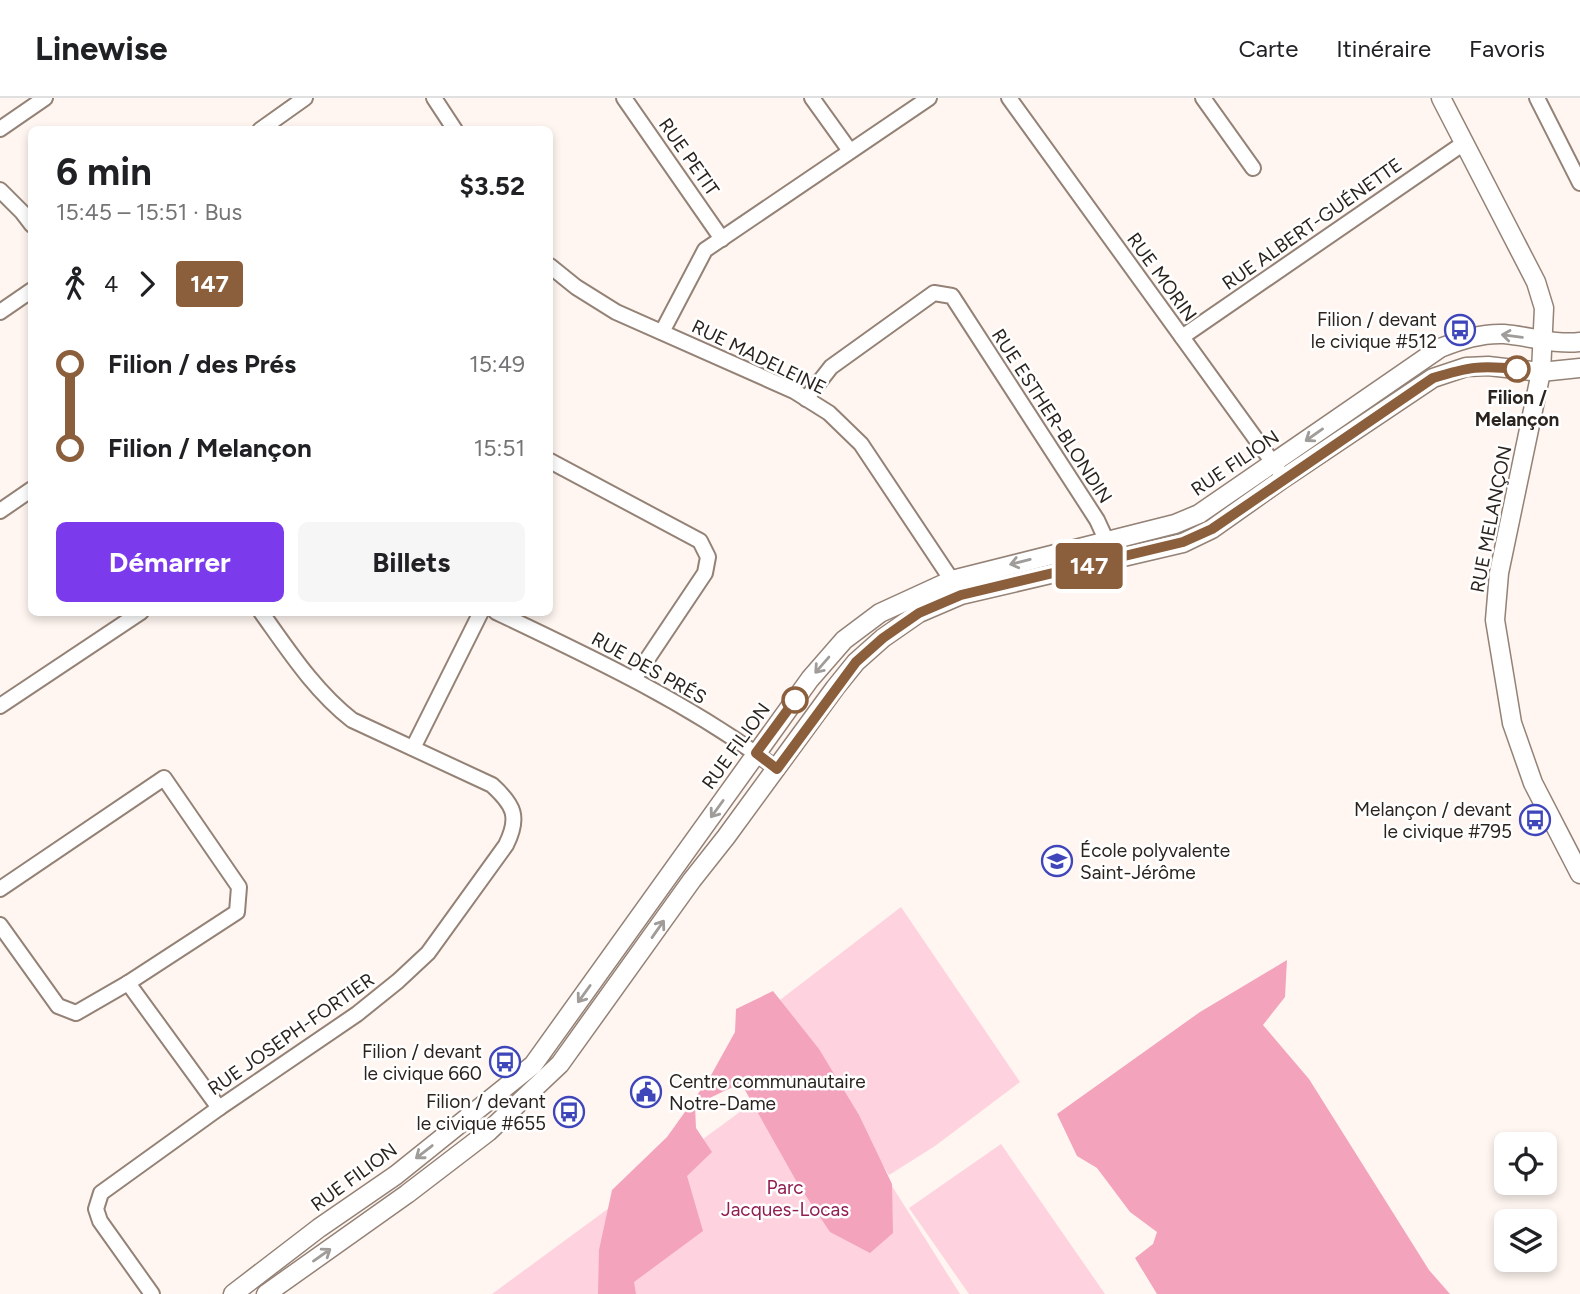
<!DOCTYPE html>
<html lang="fr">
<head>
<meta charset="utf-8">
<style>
	:root { --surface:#fff; --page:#f6f6f6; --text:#202124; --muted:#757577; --line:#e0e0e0; --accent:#7c3aed }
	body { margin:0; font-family:Figtree,sans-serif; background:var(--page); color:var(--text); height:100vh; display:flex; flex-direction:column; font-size:26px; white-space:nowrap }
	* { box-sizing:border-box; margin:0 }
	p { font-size:23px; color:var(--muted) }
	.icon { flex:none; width:38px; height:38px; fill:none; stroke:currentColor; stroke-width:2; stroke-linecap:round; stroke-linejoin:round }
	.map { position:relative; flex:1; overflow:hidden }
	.details { position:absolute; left:28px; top:28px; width:525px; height:490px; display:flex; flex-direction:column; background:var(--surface); border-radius:10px; box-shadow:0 4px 10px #0003 }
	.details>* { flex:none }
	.badge { padding:0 14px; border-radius:5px; font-size:24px; line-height:46px }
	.tools { position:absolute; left:1494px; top:1034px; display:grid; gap:14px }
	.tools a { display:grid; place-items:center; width:63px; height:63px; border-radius:10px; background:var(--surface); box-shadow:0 4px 10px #0003; font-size:35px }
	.map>.badge { position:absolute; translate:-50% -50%; box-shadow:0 0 0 4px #fff }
	.legs { display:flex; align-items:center; gap:10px; height:77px; padding:0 28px; font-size:23px }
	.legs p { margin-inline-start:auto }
	.overview { display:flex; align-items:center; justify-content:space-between; height:119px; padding:0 28px }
	h1 { font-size:38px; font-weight:700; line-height:52px }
	.action { display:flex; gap:14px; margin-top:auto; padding:14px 28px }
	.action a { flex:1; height:80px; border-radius:10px; background:var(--accent); color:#fff; font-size:28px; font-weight:700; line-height:80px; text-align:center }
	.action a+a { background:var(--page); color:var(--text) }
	ul { padding:0 28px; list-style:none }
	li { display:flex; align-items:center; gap:24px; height:84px; font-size:26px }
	li i { display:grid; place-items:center; width:10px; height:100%; margin:0 9px; background:currentColor }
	li i::after { content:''; width:18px; height:18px; margin:-9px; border:5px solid; border-radius:50%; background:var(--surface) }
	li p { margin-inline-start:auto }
	li:first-child i { background:linear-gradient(#0000 50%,currentColor 0) }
	li:last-child i { background:linear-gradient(currentColor 50%,#0000 0) }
	header { display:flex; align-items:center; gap:42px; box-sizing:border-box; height:98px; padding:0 35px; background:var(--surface); border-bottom:2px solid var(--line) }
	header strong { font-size:33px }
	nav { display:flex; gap:38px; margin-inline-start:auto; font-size:24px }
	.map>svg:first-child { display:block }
	.green { fill:#fed2de }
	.forest { fill:#f4a3bd }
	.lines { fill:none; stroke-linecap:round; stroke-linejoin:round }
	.minor-casing { stroke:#948276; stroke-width:18 }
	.tertiary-casing { stroke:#948276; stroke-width:21 }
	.minor { stroke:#fff; stroke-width:14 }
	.tertiary { stroke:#fff; stroke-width:18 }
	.oneway { stroke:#9f9c9a }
	.line-1-casing { stroke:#fff; stroke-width:16 }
	.line-1 { stroke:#8b5e3c; stroke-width:10 }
	.stop-1-dot { fill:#fff; stroke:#8b5e3c; stroke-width:3.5 }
	.labels { text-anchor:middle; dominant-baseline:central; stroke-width:5; stroke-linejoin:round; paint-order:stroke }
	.street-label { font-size:19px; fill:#2a231e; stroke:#fff }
	.poi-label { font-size:19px; fill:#2a231e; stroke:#fff; text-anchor:end }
	.stop-label { font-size:19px; font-weight:bold; fill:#2a231e; stroke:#fff }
	.park-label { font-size:19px; fill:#911d51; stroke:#fff }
</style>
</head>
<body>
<header>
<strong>Linewise</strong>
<nav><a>Carte</a><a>Itinéraire</a><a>Favoris</a></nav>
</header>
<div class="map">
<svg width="1580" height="1196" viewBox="0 0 1580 1196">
	<rect width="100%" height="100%" fill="#fff6f1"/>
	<g class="green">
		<polygon points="901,809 1020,984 935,1048 889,1077 780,902"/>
		<polygon points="812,961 960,1196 492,1196"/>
		<polygon points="1001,1046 1105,1196 969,1196 909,1110"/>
	</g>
	<g class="forest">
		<polygon points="1287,862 1285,899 1263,927 1309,981 1429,1172 1450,1196 1157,1196 1135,1160 1153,1146 1157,1134 1130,1114 1097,1070 1077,1058 1057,1016 1200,914"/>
		<polygon points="773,893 819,951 859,1017 892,1086 893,1135 870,1155 830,1134 798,1086 741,985 695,1007 696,1030 712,1054 687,1078 703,1133 634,1184 636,1196 598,1196 599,1152 612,1092 667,1039 710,979 735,934 736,911"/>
	</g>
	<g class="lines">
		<g class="minor-casing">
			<g id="minor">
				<polyline points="434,0 455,32"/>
				<polyline points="624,0 722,141"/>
				<polyline points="812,0 850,53"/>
				<polyline points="1009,0 1279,373"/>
				<polyline points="1203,0 1253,70"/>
				<polyline points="1537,0 1580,85"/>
				<polyline points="0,31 45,0"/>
				<polyline points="260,32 305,0"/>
				<polyline points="0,92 22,114 32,127"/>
				<polyline points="550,168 576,189 616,214 794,293 829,315 861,346 957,490"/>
				<polyline points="0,214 32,192"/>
				<polyline points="662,234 705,152 929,0"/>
				<polyline points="1182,239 1464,45"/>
				<polyline points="806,301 831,269 934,195 952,198 1097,422 1115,461"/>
				<polyline points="550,363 700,443 708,459 705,475 634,581"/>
				<polyline points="0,413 32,391"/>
				<path d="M 496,514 C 593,560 691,606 777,671"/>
				<polyline points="0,608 141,514"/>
				<polyline points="413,650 481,514"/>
				<polyline points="0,791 164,680 239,789 237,814 128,885 76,915 58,908 0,827"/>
				<polyline points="128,885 219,1010"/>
				<path d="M 152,1196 L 100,1123 L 96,1111 L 101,1095 L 219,1010 L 357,916 L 398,883 L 428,855 L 506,747 C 520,719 514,707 492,687 L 352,622 C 314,592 289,553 261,514"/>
			</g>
		</g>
		<g class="tertiary-casing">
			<g id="tertiary">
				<polyline points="1441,0 1536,184 1544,210 1541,274 1499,475 1495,522 1512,625 1533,685 1580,776"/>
				<path d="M 233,1196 L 319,1130 L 396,1077 L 533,967 L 810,581 L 844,542 L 880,515 L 952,482 L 1175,426 L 1199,416 L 1440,250 C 1461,242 1481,235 1504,236 C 1529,238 1554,247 1580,244"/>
				<polyline points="266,1196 407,1096 488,1034 560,966 692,782 726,739 835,590 856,564 883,540 919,515 961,497 1183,445 1212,431 1284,380 1433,280 1466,269 1488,268 1541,274 1580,270"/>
			</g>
		</g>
		<use href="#minor" class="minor"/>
		<use href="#tertiary" class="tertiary"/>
	</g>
	<defs><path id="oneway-shaft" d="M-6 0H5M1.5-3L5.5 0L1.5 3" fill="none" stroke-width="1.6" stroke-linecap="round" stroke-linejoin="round" transform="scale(1.75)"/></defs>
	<g class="oneway">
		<use href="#oneway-shaft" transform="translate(1512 238) rotate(-173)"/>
		<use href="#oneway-shaft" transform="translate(1314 337) rotate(145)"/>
		<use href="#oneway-shaft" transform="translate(1020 464) rotate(166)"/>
		<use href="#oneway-shaft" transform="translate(822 567) rotate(131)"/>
		<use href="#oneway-shaft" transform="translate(717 711) rotate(126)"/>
		<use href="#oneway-shaft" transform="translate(658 831) rotate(-55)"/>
		<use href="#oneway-shaft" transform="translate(584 896) rotate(126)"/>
		<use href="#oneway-shaft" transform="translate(424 1054) rotate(142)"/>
		<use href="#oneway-shaft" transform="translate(322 1157) rotate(-35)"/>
	</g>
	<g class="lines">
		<g class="line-1-casing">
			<path id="line-1" d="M 795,602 L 756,655 L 777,671 L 856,564 L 883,540 L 919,515 L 961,497 L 1183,444 L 1212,431 L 1433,280 C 1469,269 1480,267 1517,271"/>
		</g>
		<use href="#line-1" class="line-1"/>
	</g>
	<defs>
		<g id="bus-ring" transform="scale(1.575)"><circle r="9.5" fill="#fff" stroke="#3f46ba" stroke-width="1.5"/><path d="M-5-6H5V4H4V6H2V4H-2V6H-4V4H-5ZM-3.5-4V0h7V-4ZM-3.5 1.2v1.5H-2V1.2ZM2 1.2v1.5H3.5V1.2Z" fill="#3f46ba"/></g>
		<g id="school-ring" transform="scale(1.575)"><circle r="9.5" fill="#fff" stroke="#3f46ba" stroke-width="1.5"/><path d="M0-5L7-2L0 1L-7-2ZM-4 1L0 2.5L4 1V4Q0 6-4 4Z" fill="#3f46ba"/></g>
		<g id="civic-ring" transform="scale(1.575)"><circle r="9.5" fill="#fff" stroke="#3f46ba" stroke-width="1.5"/><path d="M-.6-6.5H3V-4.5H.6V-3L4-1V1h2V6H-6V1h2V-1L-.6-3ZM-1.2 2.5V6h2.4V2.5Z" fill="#3f46ba"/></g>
	</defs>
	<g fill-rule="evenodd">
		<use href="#bus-ring" x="1460" y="232"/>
		<use href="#bus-ring" x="1535" y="722"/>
		<use href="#school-ring" x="1057" y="763"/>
		<use href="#bus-ring" x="505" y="964"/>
		<use href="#civic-ring" x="646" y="994"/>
		<use href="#bus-ring" x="569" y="1014"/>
	</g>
	<g class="stop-1-dot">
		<circle cx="1517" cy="271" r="12"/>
		<circle cx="795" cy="602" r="12"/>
	</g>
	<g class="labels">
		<g class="street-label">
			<text transform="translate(689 59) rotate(55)">RUE PETIT</text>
			<text transform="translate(1312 126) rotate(-35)">RUE ALBERT-GUÉNETTE</text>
			<text transform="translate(1162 179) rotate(54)">RUE MORIN</text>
			<text transform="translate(759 259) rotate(26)">RUE MADELEINE</text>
			<text transform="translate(1052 318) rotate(57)">RUE ESTHER-BLONDIN</text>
			<text transform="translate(1235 365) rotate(-34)">RUE FILION</text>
			<text transform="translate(1491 421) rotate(-79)">RUE MELANÇON</text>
			<text transform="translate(649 570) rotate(29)">RUE DES PRÉS</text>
			<text transform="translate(736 648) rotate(-54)">RUE FILION</text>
			<text transform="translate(291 936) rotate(-35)">RUE JOSEPH-FORTIER</text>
			<text transform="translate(354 1079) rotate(-36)">RUE FILION</text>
		</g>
		<g class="poi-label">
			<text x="1437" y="221">Filion / devant<tspan x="1437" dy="22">le civique #512</tspan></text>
			<text x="1512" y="711">Melançon / devant<tspan x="1512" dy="22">le civique #795</tspan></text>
			<text x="1080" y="752" text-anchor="start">École polyvalente<tspan x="1080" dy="22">Saint-Jérôme</tspan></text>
			<text x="482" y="953">Filion / devant<tspan x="482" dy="22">le civique 660</tspan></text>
			<text x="669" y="983" text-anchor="start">Centre communautaire<tspan x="669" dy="22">Notre-Dame</tspan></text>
			<text x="546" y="1003">Filion / devant<tspan x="546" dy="22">le civique #655</tspan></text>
		</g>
		<g class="stop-label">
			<text x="1517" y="299">Filion /<tspan x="1517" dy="22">Melançon</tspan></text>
		</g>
		<g class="park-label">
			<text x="785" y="1089">Parc<tspan x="785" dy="22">Jacques-Locas</tspan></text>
		</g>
	</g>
</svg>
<div class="tools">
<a><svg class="icon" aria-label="locate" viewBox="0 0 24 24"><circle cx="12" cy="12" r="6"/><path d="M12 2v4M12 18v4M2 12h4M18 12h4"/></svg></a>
<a><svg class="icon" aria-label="layers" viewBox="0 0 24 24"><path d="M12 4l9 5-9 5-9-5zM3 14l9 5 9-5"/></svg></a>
</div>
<b class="badge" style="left:1089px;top:468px;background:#8b5e3c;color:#fff">147</b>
<section class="details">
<div class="overview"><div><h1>6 min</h1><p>15:45 – 15:51 · Bus</p></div><b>$3.52</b></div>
<div class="legs"><svg class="icon" aria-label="walk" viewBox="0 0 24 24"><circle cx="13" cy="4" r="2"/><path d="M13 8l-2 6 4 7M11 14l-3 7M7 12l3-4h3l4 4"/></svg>4<svg class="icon" aria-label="forward" viewBox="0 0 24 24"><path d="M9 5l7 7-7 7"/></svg><b class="badge" style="background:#8b5e3c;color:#fff">147</b></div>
<ul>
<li><i style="color:#8b5e3c"></i><b>Filion / des Prés</b><p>15:49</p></li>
<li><i style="color:#8b5e3c"></i><b>Filion / Melançon</b><p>15:51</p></li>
</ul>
<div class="action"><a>Démarrer</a><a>Billets</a></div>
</section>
</div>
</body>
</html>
